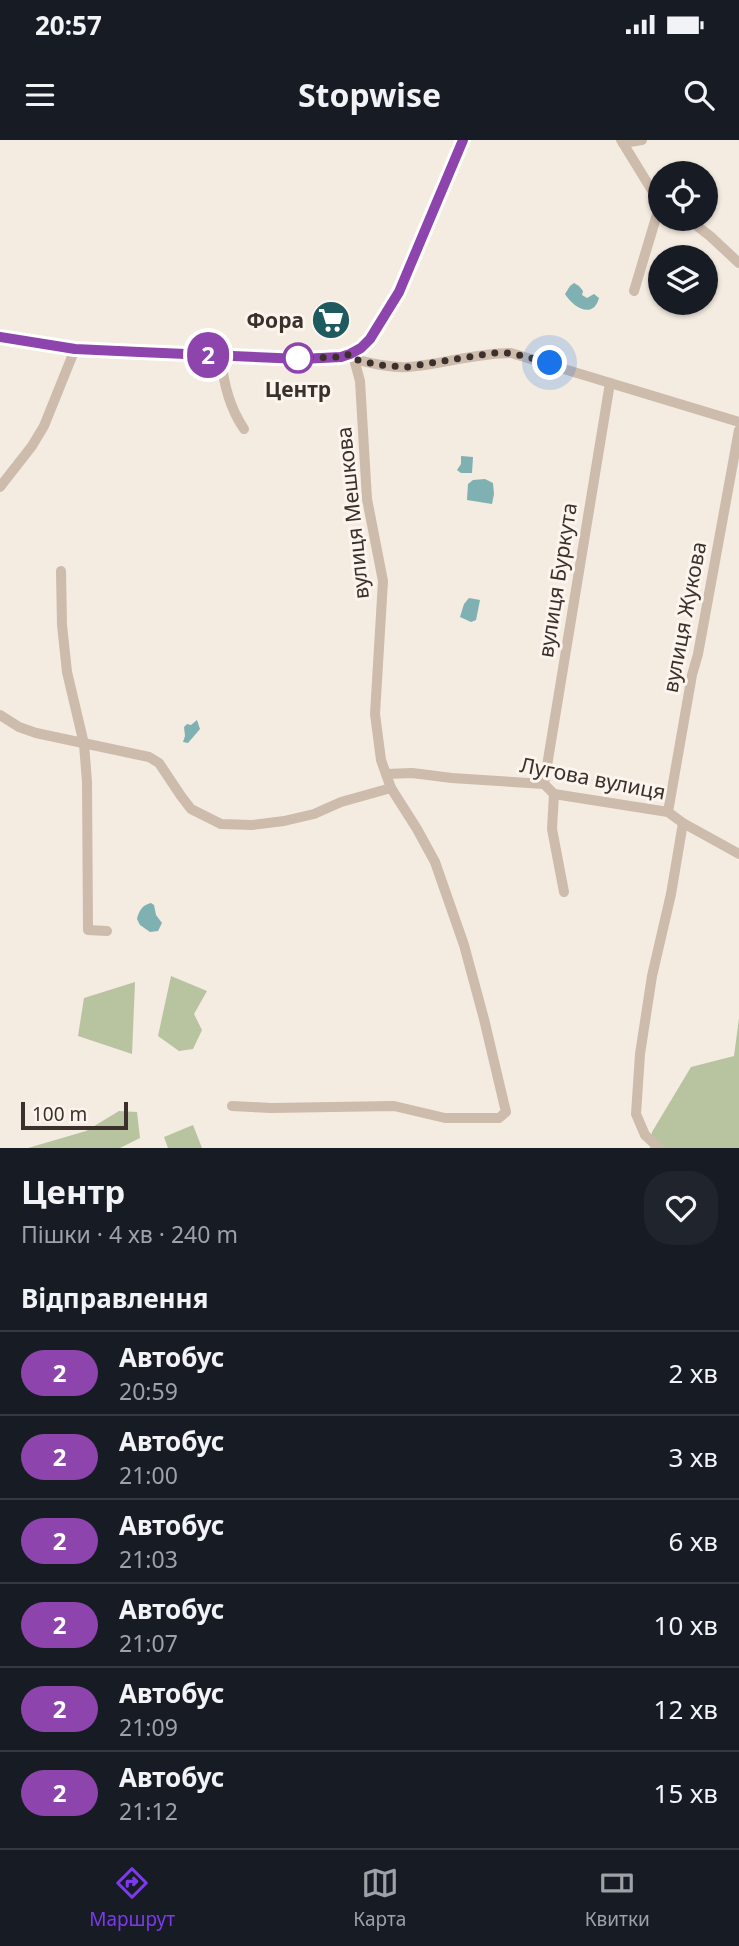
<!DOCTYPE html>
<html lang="uk">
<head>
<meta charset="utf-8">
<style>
	:root { --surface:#171b24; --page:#20242c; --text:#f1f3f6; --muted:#9ea1a6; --line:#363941; --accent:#7c3aed }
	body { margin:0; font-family:"Noto Sans",sans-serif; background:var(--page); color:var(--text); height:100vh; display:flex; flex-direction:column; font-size:26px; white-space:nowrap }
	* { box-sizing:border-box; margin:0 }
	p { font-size:23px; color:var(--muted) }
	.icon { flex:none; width:38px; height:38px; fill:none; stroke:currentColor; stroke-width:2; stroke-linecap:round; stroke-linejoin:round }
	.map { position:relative; height:1008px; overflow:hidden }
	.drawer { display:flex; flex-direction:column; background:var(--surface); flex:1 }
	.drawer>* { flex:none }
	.badge { padding:0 14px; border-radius:23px; font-size:24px; line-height:46px }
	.buttons { position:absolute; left:648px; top:21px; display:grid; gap:14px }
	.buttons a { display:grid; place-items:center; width:70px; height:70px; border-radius:50%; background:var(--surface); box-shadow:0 2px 5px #0004; font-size:35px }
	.scale { position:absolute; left:21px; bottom:18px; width:107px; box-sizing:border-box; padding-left:7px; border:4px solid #3b302b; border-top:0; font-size:19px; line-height:24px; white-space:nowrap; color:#3b302b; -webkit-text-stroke:5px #fbf5ee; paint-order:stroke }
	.you { position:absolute; width:35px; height:35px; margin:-18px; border:5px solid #fff; border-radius:50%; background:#1a73e8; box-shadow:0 0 0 10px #1a73e833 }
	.map>.badge { position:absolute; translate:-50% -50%; box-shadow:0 0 0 4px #fff }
	h2 { padding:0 21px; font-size:26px; line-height:63px }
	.round { display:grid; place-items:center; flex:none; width:74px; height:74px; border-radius:28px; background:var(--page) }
	.summary { display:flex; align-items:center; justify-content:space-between; height:119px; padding:0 21px }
	h1 { font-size:33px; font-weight:700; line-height:52px }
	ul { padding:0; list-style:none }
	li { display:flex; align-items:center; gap:21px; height:84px; padding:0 21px; border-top:2px solid var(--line) }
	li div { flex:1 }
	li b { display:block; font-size:26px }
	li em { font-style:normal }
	li .badge { min-width:77px; font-weight:700; text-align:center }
	.status { display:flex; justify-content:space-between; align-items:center; height:49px; padding:0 35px; background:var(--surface); direction:ltr }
	.status svg { height:19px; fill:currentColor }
	header { display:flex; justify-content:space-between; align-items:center; height:91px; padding:0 21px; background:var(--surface); font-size:32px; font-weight:700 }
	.dock { display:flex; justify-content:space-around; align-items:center; height:98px; border-top:2px solid var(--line); background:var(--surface); font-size:19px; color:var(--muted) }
	.dock a { display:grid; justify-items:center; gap:4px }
	.dock .current { color:var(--accent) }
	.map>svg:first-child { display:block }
	.green { fill:#b8c4a0 }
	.water { fill:#7fb0b2 }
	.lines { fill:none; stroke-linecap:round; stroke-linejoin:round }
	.minor { stroke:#cdbbac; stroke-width:10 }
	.line-casing { stroke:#fff; stroke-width:16 }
	.line { stroke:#8e44ad; stroke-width:10 }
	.walk { stroke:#3b302b; stroke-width:7; stroke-dasharray:0 12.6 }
	.stop-dot { fill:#fff; stroke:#8e44ad; stroke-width:3.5 }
	.labels { text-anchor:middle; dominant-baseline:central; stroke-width:6; stroke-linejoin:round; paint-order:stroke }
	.poi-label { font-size:21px; font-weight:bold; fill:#3b302b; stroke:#fbf5ee; text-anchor:end }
	.stop-label { font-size:21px; font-weight:bold; fill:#3b302b; stroke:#fbf5ee }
	.street-label { font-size:21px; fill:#3b302b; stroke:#fbf5ee }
</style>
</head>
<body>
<div class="status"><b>20:57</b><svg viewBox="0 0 49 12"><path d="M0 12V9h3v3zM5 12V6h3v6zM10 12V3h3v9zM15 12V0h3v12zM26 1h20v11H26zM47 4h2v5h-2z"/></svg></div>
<header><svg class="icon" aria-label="menu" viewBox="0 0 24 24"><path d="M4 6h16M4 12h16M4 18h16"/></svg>Stopwise<svg class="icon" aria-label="search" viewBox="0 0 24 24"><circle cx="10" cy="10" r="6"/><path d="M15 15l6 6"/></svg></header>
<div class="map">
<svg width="739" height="1008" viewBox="0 0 739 1008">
	<rect width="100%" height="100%" fill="#f4ebe1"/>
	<g class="green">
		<polygon points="171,836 207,851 194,874 202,890 193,909 179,911 158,896"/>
		<polygon points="135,842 132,914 78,896 84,858"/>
		<polygon points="739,878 739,1008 650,1008 652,992 691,927 734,916"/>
		<polygon points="119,971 137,972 140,998 120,1008 28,1008 86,991"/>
		<polygon points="193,985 202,1008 168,1008 164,997"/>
	</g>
	<g class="water">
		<path d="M 574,143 L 579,146 L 583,151 L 582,155 L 587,158 L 594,154 L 599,158 C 593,180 573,167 565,154 L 570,146 Z"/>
		<polygon points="461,316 473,317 472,333 461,333 457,330 461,324"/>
		<polygon points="485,339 493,343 494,354 492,364 467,360 468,344 473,340"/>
		<polygon points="469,458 480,460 476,480 471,482 460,477 464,464"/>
		<polygon points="197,580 200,589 188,603 183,602 185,596 184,587 187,584 191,585"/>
		<path d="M 151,763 L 154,765 L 156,775 L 162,783 L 158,791 L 150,792 L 140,785 L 137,779 C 139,771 142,765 151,763 Z"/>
	</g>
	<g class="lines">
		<g class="minor">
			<polyline points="621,0 656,57 659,59"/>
			<polyline points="623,3 642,0"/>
			<polyline points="688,79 710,96 739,123"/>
			<polyline points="634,151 658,71 656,57"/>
			<polyline points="0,197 75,209 139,213 301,219 341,217 350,214 361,208 370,199 399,152 463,0"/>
			<path d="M 221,216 C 223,242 229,267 244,289"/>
			<path d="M 352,218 L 354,219 C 371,223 390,228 408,227 C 443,224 476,213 511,213 L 739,282"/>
			<polyline points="0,347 32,306 44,286 75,209"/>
			<polyline points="61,431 62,485 67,532 84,604 87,642 88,790 107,791"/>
			<polyline points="0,575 19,587 36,593 149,617 159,623 181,656 191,669 221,684 252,685 284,681 314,674 341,662 391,648"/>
			<polyline points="386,634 412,633 452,638 544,644 554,654 668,672 683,683 739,714"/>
			<polyline points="544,644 610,243"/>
			<polyline points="554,654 552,689 564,752"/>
			<polyline points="668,672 692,535 698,514 739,290"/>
			<polyline points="232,966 271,968 394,966 445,978 499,978 506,972 484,879 464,805 435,722 417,689 391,648 381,620 375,574 383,441 367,359 360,241 354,219"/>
			<polyline points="659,1008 645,995 636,974 640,914 652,836 671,754 683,683"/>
		</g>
	</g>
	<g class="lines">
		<g class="line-casing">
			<polyline id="line" points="0,197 75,209 139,212 301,219 341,217 350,214 361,208 370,199 399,152 463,0"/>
		</g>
		<use href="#line" class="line"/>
		<polyline class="walk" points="298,218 341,217 350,214 354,219 379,225 407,227 493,213 511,213 550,223"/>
	</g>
	<defs>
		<g id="supermarket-disc" transform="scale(2.0125)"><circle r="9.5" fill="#1f5a5e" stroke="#fbf5ee"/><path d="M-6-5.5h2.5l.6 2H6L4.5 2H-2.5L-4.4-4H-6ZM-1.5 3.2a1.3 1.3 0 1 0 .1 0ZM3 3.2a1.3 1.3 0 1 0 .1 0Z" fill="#fff"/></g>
	</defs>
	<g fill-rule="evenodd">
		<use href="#supermarket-disc" x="331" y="180"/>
	</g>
	<circle class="stop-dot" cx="298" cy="218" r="14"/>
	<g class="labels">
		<g class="poi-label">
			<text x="304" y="180">Фора</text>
		</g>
		<g class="stop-label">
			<text x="298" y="249">Центр</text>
		</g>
		<g class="street-label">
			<text transform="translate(352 373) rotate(-96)">вулиця Мешкова</text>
			<text transform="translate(557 440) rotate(-81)">вулиця Буркута</text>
			<text transform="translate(684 477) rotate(-79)">вулиця Жукова</text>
			<text transform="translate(593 638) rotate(11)">Лугова вулиця</text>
		</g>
	</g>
</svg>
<div class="buttons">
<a><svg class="icon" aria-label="locate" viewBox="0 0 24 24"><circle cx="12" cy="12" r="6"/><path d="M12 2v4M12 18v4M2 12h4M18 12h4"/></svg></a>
<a><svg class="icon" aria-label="layers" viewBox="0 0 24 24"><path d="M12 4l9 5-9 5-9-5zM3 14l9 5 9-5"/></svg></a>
</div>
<div class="scale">100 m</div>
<div class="you" style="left:550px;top:223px"></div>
<b class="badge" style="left:208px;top:215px;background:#8e44ad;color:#fff">2</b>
</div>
<section class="drawer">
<div class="summary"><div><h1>Центр</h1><p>Пішки · 4 хв · 240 m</p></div><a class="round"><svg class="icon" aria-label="heart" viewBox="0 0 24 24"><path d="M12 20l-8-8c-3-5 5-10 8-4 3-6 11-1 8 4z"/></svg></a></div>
<h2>Відправлення</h2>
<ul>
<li><span class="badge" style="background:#8e44ad;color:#fff">2</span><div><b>Автобус</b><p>20:59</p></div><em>2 хв</em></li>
<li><span class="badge" style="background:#8e44ad;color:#fff">2</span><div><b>Автобус</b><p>21:00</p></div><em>3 хв</em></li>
<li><span class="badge" style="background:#8e44ad;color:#fff">2</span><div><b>Автобус</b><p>21:03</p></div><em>6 хв</em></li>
<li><span class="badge" style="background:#8e44ad;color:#fff">2</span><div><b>Автобус</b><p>21:07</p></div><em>10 хв</em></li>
<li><span class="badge" style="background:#8e44ad;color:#fff">2</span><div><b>Автобус</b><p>21:09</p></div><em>12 хв</em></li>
<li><span class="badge" style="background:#8e44ad;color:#fff">2</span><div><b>Автобус</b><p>21:12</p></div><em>15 хв</em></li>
</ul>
</section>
<nav class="dock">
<a class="current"><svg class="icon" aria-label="directions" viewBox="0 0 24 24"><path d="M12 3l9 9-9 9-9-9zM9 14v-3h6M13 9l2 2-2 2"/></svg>Маршрут</a>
<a><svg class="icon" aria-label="map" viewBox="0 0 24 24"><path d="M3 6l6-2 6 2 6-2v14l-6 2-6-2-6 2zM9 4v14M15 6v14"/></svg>Карта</a>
<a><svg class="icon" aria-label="tickets" viewBox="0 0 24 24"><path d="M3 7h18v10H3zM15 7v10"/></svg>Квитки</a>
</nav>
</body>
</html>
